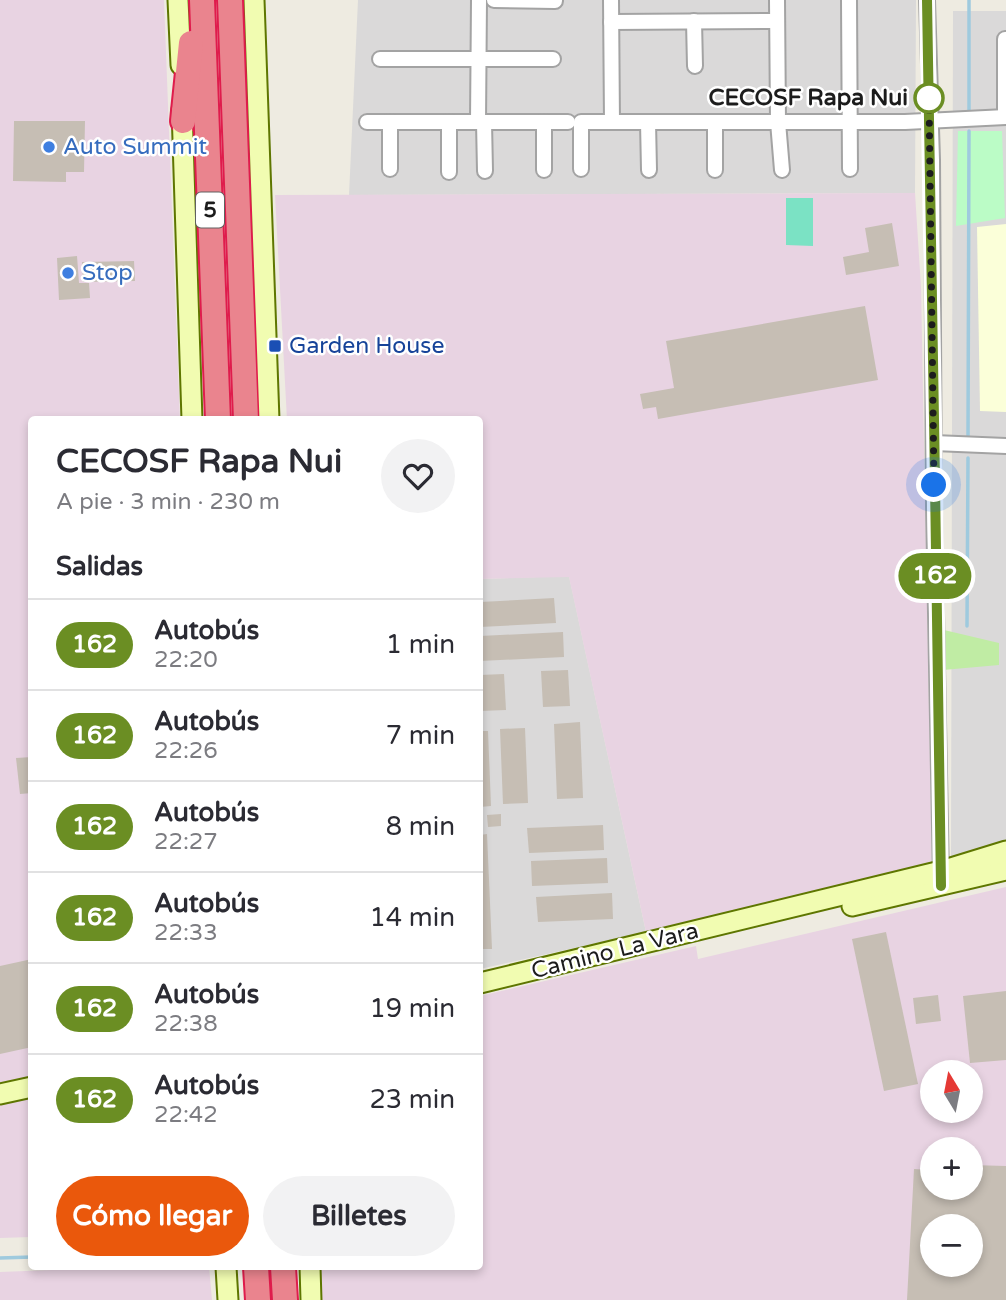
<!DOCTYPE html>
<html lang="es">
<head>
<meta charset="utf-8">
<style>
	:root { --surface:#fff; --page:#f2f2f3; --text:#2b2b33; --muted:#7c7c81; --line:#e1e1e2; --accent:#ea580c }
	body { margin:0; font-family:"Varela Round",sans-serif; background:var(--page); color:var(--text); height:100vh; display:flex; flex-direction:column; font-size:26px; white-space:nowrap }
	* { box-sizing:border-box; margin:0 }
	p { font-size:23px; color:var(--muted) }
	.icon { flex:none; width:38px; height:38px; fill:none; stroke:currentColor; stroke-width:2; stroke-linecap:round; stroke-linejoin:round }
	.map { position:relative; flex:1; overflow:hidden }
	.sheet { position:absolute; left:28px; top:416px; width:455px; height:854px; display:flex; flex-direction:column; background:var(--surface); border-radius:7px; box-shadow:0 4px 10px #0003 }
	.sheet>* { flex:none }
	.badge { padding:0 14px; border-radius:23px; font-size:24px; line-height:46px }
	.needle { width:46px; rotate:350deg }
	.tools { position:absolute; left:920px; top:1060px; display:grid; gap:14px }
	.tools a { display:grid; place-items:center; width:63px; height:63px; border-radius:50%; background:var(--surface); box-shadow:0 4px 10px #0003; font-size:35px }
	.you { position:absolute; width:35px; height:35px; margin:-18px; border:5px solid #fff; border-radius:50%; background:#1a73e8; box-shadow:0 0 0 10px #1a73e833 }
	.map>.badge { position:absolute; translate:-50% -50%; box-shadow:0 0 0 4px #fff }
	h2 { padding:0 28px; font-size:26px; line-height:63px }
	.round { display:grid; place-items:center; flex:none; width:74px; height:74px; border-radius:37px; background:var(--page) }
	.overview { display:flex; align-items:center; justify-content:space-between; height:119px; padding:0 28px }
	h1 { font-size:33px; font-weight:700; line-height:52px }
	.primary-button { display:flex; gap:14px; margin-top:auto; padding:14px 28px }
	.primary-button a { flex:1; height:80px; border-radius:42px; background:var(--accent); color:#fff; font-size:28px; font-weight:700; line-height:80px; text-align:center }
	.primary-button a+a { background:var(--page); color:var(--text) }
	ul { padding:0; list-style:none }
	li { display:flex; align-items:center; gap:21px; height:91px; padding:0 28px; border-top:2px solid var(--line) }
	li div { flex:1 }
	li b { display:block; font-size:26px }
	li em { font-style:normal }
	li .badge { min-width:77px; font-weight:700; text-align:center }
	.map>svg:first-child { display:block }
	.residential { fill:#dad9d9 }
	.industrial { fill:#e8d3e2; fill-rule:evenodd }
	.education { fill:#fbffd9 }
	.grass { fill:#c0eca4 }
	.park { fill:#bbfcc6 }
	.pitch { fill:#7be2c4 }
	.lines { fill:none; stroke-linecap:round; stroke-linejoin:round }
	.stream { stroke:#9fcade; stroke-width:3.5 }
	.building { fill:#c6beb4; fill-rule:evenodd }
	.street-casing { stroke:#a3a3a3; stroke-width:18 }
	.secondary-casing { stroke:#5e7600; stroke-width:23 }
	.highway-casing { stroke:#df1c4c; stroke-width:28 }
	.street { stroke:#fff; stroke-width:14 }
	.secondary { stroke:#f1fcb1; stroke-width:19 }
	.highway { stroke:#ea848e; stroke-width:24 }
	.line-casing { stroke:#fff; stroke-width:16 }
	.line { stroke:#6b8e23; stroke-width:10 }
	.walk { stroke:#1c1c1c; stroke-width:7; stroke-dasharray:0 12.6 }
	.stop-dot { fill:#fff; stroke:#6b8e23; stroke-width:3.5 }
	.shop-dot { fill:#3f7fe0; stroke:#fff; stroke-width:2.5 }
	.transit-dot { fill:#1a4fb4; stroke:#fff; stroke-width:2.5 }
	.labels { text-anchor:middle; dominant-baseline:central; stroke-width:5; stroke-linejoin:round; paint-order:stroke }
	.shield { fill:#fff; stroke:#606060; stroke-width:2 }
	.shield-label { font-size:21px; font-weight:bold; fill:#1c1c1c }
	.stop-label { font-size:23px; font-weight:bold; fill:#1c1c1c; stroke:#fff; text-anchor:end }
	.shop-label { font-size:23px; fill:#366cbe; stroke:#fff; text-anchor:start }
	.transit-label { font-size:23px; fill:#164399; stroke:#fff; text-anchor:start }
	.street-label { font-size:23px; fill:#1c1c1c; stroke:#fff }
</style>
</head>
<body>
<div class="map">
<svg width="1006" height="1300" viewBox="0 0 1006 1300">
	<rect width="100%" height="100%" fill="#eeebe1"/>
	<g class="residential">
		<polygon points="358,0 916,0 915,193 349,195"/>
		<polygon points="953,11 1006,11 1006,847 951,860"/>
		<polygon points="569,576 646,932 480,969 480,579"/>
	</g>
	<g class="industrial">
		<polygon points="0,0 164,0 180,420 32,420 31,1237 0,1238"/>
		<polygon points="915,193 921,287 932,869 646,932 569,577 480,579 480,420 287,420 275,195"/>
		<path d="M 1006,887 L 1006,1300 L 320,1300 L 318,1267 L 480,1267 L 480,996 L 696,946 L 698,959 ZM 933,1073 L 971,1073 L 971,1111 L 933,1111 ZM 933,1150 L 971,1150 L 971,1188 L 933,1188 ZM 933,1227 L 971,1227 L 971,1265 L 933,1265 Z"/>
		<polygon points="130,1267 209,1267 212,1300 0,1300 0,1272"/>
	</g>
	<polygon class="education" points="1006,224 1006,412 980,411 977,227"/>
	<polygon class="grass" points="944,630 999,643 999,665 943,670"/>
	<polygon class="park" points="958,131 1002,131 1005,218 956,226"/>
	<polygon class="pitch" points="786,198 813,198 813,246 786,245"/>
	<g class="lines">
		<g class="stream">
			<polyline points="969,113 969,0"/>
			<polyline points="968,439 969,131"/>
			<polyline points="967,626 968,458"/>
			<polyline points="0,1258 32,1257"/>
		</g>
	</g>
	<g class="building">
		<polygon points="14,121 85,121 84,172 66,172 66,182 13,181"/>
		<polygon points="892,223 899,266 846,275 843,257 869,252 865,228"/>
		<polygon points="77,256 79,283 89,283 90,298 59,300 57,258"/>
		<polygon points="134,261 135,281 83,282 82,262"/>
		<polygon points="865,306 878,380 658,419 656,407 643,409 640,394 674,388 666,341"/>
		<polygon points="554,598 556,623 480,627 480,602"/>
		<polygon points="563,632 564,657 480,661 480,636"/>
		<polygon points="568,670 570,706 543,707 541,671"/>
		<polygon points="504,674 506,710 480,711 480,675"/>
		<polygon points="580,722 583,798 557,799 554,724"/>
		<polygon points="525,728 528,803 503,804 500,729"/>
		<polygon points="480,731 488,731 491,806 480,807"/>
		<polygon points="32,757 32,793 20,794 16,758"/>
		<polygon points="501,814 501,826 488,827 487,815"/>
		<polygon points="603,825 604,850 529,853 527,828"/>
		<polygon points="487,834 492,949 480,949 480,835"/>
		<polygon points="607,858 608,883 532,886 531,861"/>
		<polygon points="612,893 613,919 538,922 536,897"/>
		<polygon points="886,932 918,1084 884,1091 852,939"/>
		<polygon points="32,959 32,1047 0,1054 0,966"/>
		<polygon points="1006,991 1006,1060 970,1063 963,996"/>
		<polygon points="938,995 941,1021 916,1024 913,998"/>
		<path d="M 929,1163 L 933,1163 L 933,1188 L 971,1188 L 971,1165 L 1006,1166 L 1006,1300 L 907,1300 L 914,1169 L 929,1170 ZM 933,1227 L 971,1227 L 971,1265 L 933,1265 Z"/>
	</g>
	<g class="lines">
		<g class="street-casing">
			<g id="street">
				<polyline points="494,0 555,1"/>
				<polyline points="611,0 612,122"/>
				<polyline points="777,0 778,122 782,170"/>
				<polyline points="849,0 850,169"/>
				<polyline points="927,0 932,160 934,506 941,880"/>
				<polyline points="694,21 695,66"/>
				<polyline points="611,22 777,21"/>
				<polyline points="380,59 553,59"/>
				<polyline points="1005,117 1005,39"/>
				<polyline points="367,122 568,122"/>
				<polyline points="449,122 449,172"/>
				<polyline points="478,122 479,0"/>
				<polyline points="484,122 485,171"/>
				<polyline points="544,122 544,170"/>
				<polyline points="648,122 649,170"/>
				<polyline points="715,122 715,170"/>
				<polyline points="390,169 390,122"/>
				<polyline points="581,169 581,122 905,122 1006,117"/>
				<polyline points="934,443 1006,446"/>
			</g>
		</g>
		<g class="secondary-casing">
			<g id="secondary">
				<polyline points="178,0 181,65"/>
				<polyline points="254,0 269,420"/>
				<polyline points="182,109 192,420"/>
				<polyline points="852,906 1006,870"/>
				<polyline points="480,983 941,871 1006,851"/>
				<polyline points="0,1094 32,1087"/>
				<polyline points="226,1267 228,1300"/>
				<polyline points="310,1267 311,1300"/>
			</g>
		</g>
		<g class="highway-casing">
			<g id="highway">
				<polyline points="202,0 218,420"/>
				<polyline points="230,0 246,420"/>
				<polyline points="183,121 191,43"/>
				<polyline points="256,1267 258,1300"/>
				<polyline points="283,1267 285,1300"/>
			</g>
		</g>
		<use href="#street" class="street"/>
		<use href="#secondary" class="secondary"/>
		<use href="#highway" class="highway"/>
	</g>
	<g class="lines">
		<g class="line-casing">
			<path id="line" d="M 927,0 C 934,295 935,591 941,886"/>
		</g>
		<use href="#line" class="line"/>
		<polyline class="walk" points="929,98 934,485"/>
	</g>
	<circle class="stop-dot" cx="929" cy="98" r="14"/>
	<g class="shop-dot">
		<circle cx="49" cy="147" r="7"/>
		<circle cx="68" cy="273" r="7"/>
	</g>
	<rect class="transit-dot" x="268" y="339" width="14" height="14" rx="3.5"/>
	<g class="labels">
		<rect class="shield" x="196" y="192.5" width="28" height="35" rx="5"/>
		<g class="shield-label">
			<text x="210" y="210">5</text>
		</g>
		<g class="stop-label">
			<text x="908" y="98">CECOSF Rapa Nui</text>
		</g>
		<g class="shop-label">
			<text x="63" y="147">Auto Summit</text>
			<text x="82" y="273">Stop</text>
		</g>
		<g class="transit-label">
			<text x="289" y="346">Garden House</text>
		</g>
		<g class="street-label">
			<text transform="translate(615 951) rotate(-14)">Camino La Vara</text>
		</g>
	</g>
</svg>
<div class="tools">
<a><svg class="needle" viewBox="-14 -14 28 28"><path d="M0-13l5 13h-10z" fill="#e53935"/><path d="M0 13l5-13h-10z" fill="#7c7c81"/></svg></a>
<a>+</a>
<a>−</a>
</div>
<div class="you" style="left:934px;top:485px"></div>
<b class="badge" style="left:935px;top:576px;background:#6b8e23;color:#fff">162</b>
<section class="sheet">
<div class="overview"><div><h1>CECOSF Rapa Nui</h1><p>A pie · 3 min · 230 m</p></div><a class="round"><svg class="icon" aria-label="heart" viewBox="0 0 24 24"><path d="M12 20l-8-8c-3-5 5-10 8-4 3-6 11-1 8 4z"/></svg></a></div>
<h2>Salidas</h2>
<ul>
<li><span class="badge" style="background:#6b8e23;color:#fff">162</span><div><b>Autobús</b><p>22:20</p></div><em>1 min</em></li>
<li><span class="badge" style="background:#6b8e23;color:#fff">162</span><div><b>Autobús</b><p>22:26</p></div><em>7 min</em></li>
<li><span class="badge" style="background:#6b8e23;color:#fff">162</span><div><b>Autobús</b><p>22:27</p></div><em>8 min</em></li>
<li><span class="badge" style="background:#6b8e23;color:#fff">162</span><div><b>Autobús</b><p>22:33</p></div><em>14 min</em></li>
<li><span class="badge" style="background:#6b8e23;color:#fff">162</span><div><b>Autobús</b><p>22:38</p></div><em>19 min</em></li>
<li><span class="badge" style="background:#6b8e23;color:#fff">162</span><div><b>Autobús</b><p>22:42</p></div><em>23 min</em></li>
</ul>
<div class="primary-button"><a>Cómo llegar</a><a>Billetes</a></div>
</section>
</div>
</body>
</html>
